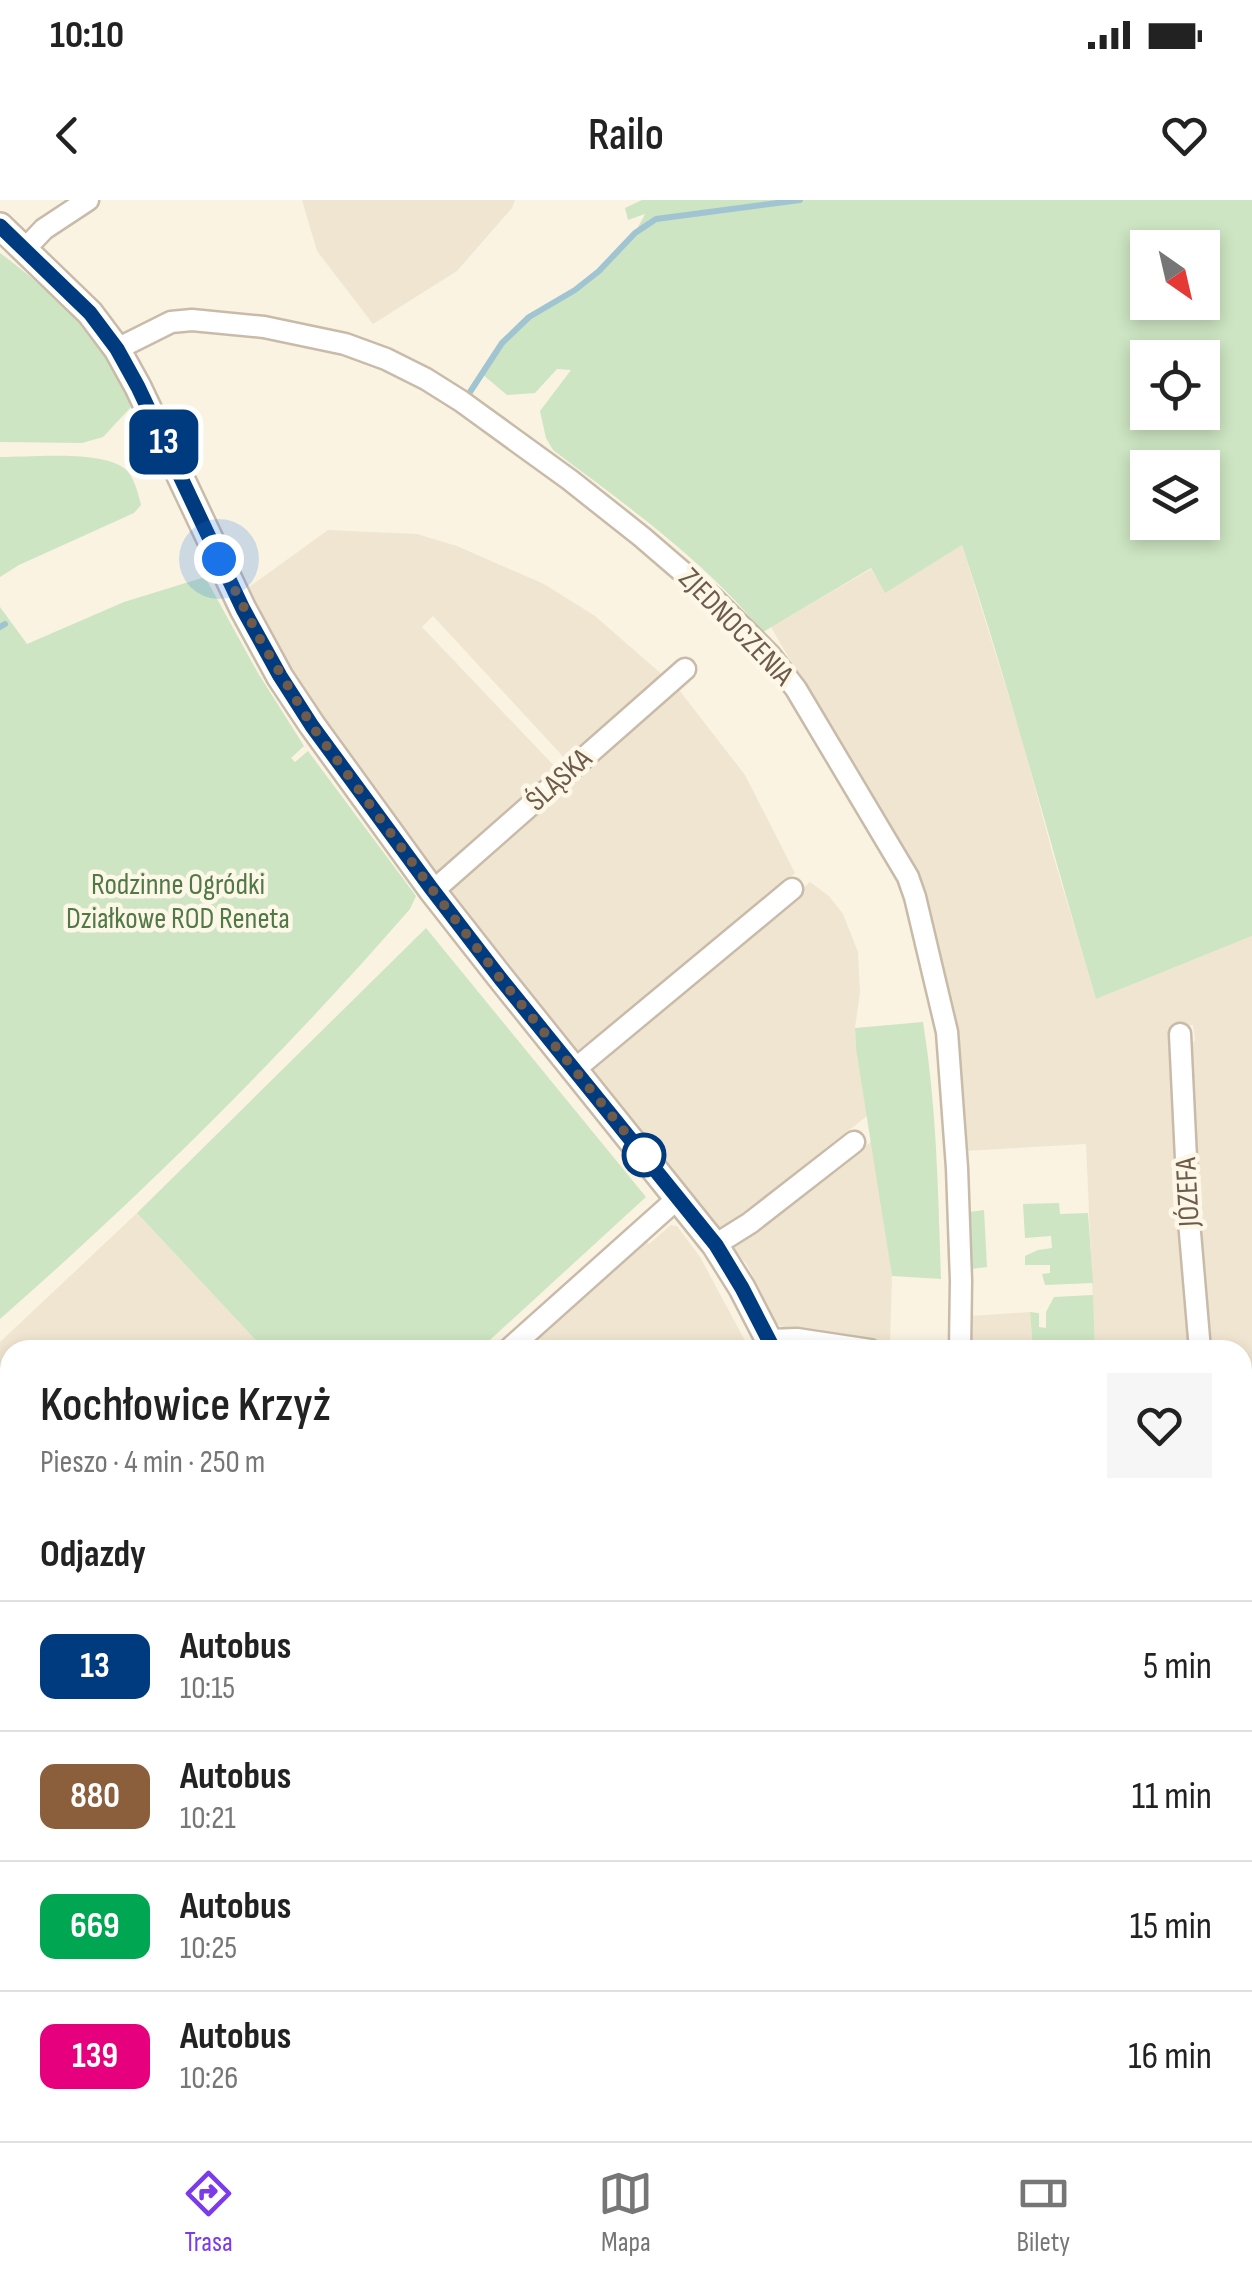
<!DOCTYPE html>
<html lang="pl">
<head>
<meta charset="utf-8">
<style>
	:root { --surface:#fff; --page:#f6f6f6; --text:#222; --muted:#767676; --line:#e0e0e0; --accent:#7c3aed }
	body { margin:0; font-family:"Sofia Sans Condensed",sans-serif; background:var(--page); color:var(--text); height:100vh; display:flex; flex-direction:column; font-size:38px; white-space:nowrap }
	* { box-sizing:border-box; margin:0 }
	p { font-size:32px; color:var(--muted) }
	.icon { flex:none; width:55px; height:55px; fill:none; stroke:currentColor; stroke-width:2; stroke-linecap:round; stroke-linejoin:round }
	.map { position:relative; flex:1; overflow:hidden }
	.drawer { position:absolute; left:0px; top:1140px; width:1252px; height:802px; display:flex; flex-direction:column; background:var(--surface); border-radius:30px 30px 0 0; box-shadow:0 5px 15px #0003 }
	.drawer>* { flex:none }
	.badge { padding:0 20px; border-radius:15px; font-size:35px; line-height:65px }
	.needle { width:65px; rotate:146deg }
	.controls { position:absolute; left:1130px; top:30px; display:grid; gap:20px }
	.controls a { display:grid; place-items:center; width:90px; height:90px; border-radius:0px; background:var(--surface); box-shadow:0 5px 15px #0003; font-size:50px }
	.you { position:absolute; width:50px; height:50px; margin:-25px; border:8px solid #fff; border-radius:50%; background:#1a73e8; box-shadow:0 0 0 15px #1a73e833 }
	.map>.badge { position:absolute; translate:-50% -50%; box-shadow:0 0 0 5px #fff }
	h2 { padding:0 40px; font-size:38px; line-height:90px }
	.round { display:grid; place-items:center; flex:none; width:105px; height:105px; border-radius:0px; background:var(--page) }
	.overview { display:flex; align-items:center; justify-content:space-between; height:170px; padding:0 40px }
	h1 { font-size:48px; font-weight:600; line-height:75px }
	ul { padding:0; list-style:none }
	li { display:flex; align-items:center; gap:30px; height:130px; padding:0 40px; border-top:2px solid var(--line) }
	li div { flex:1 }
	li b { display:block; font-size:38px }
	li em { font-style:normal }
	li .badge { min-width:110px; font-weight:700; text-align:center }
	.status { display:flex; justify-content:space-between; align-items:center; height:70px; padding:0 50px; background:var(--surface); direction:ltr }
	.status svg { height:28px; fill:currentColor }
	header { display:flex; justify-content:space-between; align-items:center; height:130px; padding:0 40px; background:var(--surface); font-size:45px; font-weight:600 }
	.menu { display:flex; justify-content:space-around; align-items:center; height:140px; border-top:2px solid var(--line); background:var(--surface); font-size:28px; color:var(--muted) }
	.menu a { display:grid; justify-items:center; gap:5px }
	.menu .selected { color:var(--accent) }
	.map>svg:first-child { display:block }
	.residential { fill:#f0e5d1 }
	.commercial { fill:#f9e4d6 }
	.green { fill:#cde5c2; fill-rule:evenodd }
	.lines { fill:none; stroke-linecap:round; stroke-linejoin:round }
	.stream { stroke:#a0c4d1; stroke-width:6 }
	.minor-casing { stroke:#c9bbaa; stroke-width:25 }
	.tertiary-casing { stroke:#c9bbaa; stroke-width:30 }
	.minor { stroke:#fff; stroke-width:20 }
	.tertiary { stroke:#fff; stroke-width:25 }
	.line-casing { stroke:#fff; stroke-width:22 }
	.line { stroke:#003b80; stroke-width:15 }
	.walk { stroke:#6e5b4b; stroke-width:10; stroke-dasharray:0 18 }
	.stop-dot { fill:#fff; stroke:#003b80; stroke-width:5 }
	.labels { text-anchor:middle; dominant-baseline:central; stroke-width:9; stroke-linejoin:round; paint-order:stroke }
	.street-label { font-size:30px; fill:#6e5b4b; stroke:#fdf7e7 }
	.park-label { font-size:30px; fill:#517947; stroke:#fdf7e7 }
</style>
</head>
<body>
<div class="status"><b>10:10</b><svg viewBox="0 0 49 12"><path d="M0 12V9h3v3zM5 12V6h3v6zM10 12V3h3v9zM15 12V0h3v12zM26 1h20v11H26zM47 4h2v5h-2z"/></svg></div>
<header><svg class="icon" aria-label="back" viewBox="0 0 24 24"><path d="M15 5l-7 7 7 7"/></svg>Railo<svg class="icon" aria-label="heart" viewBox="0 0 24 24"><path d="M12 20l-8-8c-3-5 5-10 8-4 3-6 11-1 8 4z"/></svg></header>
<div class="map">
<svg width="1252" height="1941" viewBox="0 0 1252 1941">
	<rect width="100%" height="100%" fill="#faf3e2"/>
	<g class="residential">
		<polygon points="302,0 515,0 512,8 457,71 373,124 317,51"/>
		<polygon points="328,330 417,334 457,346 544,384 595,416 665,477 569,563 433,416 422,427 560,572 435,677 285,466 245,390"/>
		<polygon points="962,345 1021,536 1053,655 1096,799 1252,736 1252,1178 1243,1181 1242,1150 1205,1150 1188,849 1195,840 1193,825 1170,828 1192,1150 1095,1150 1086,944 966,951 964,902 955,826 938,744 923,691 771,427 871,369 885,392"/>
		<polygon points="676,486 745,575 795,673 578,859 445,691"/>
		<polygon points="810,682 829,696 843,714 858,752 860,793 855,828 856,849 867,916 720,1032 586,869"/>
		<polygon points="872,941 892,1076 890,1143 786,1129 777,1124 746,1063 729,1046 750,1034"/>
		<polygon points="137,1013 265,1150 10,1150 10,1577 0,1588 0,1142"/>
		<polygon points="671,1025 677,1026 700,1057 750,1150 522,1150 644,1039 649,1044"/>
		<polygon points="1030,1112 1033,1150 969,1150 971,1116"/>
		<polygon points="1252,1197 1252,1326 1243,1331 1242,1199"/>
		<polygon points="1243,1913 1252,1926 1252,1941 1107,1941 1104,1933 1242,1932"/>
		<polygon points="844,1932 846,1941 671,1941 671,1933"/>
	</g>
	<polygon class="commercial" points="1252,1828 1252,1926 1243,1913 1242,1832"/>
	<g class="green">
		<path d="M 642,0 L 1252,0 L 1252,736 L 1096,799 C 1051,648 1012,495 962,345 L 885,393 L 871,368 L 763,432 C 704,360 627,306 553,250 L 546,238 L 540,211 L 571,170 L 557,169 L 535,193 L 507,195 L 482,174 C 495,153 508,134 527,118 C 542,107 560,101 576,90 C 603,71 631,44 645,14 L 628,20 L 625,8 ZM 1148,48 L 1202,48 L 1202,102 L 1148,102 ZM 1148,158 L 1202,158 L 1202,212 L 1148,212 ZM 1148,268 L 1202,268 L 1202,322 L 1148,322 Z"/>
		<path d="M 0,53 C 53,92 109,144 131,207 L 103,237 L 82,243 L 0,242 Z"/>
		<path d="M 0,257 C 30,257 103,250 125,269 C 134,276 138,293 141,305 L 134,313 L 19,365 L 0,377 Z"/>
		<path d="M 205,377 L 258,473 L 304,546 L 291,558 L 295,562 L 308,551 L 416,696 L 410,709 C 283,855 145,992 0,1119 L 0,407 L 27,444 L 124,402 Z"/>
		<polygon points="426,728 646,997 479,1150 265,1150 137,1013"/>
		<path d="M 923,822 C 937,908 938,993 941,1079 L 892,1076 L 856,849 L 855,828 Z"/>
		<polygon points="1059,1003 1060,1014 1088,1013 1093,1083 1045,1085 1042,1074 1050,1073 1050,1065 1025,1065 1025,1056 1038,1050 1052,1048 1051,1036 1025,1038 1023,1004"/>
		<polygon points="984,1010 987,1067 971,1069 969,1012"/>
		<polygon points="1093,1095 1095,1150 1033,1150 1030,1112 1039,1113 1039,1127 1046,1128 1046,1112 1054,1097"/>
		<polygon points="939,1932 1092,1933 1094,1941 918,1941"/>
	</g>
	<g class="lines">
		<g class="stream">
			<polyline points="470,192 502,143 529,117 575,90 599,71 635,33 656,19 800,0"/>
			<polyline points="0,427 5,424"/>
		</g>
		<g class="minor-casing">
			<g id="minor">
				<polyline points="25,49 44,29 88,0"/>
				<polyline points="117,149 171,122 192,120 264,127 345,144 386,159 426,179 461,201 570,280 642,337 714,399 770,455 796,489 908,677 915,697 947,832 957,968 961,1081 960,1150"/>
				<polyline points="433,691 685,469"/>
				<polyline points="1180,834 1189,1021 1200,1150"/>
				<polyline points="574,870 792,689"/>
				<polyline points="715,1045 750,1023 854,942"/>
				<polyline points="769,1140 797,1139 870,1150"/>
				<polyline points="508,1150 678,998"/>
				<polyline points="1242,1191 1252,1189"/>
				<polyline points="0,1593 10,1590"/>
				<polyline points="0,1627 10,1617"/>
				<polyline points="1092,1932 1095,1941"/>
			</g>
		</g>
		<g class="tertiary-casing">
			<g id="tertiary">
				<polyline points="0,26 90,113 117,149 138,187 243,409 280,477 312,525 431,689 500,777 715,1045 742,1088 774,1150"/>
				<polyline points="1242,1770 1252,1766"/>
				<polyline points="1242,1791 1252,1787"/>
				<polyline points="851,1932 853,1941"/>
				<polyline points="870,1932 871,1941"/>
				<polyline points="890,1941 896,1932"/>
			</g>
		</g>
		<use href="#minor" class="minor"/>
		<use href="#tertiary" class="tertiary"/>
	</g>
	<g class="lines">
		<g class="line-casing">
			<polyline id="line" points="0,26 90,113 117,149 138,187 243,409 280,476 312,526 431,688 500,778 716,1045 742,1088 774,1150"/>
		</g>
		<use href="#line" class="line"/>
		<polyline class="walk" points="219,359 262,443 312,526 431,688 500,778 646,958 644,955"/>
	</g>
	<circle class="stop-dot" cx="644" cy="955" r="20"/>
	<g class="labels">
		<g class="street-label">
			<text transform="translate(736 427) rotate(46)">ZJEDNOCZENIA</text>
			<text transform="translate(559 580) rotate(-42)">ŚLĄSKA</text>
			<text transform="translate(1188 992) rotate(-93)">JÓZEFA</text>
		</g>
		<g class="park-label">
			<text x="178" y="685">Rodzinne Ogródki<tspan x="178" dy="34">Działkowe ROD Reneta</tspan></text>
		</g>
	</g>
</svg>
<div class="controls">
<a><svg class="needle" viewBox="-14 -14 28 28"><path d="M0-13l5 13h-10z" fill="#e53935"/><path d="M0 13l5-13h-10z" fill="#767676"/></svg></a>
<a><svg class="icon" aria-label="locate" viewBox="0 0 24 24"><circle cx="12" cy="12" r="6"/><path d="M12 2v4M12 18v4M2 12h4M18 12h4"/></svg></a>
<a><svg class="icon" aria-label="layers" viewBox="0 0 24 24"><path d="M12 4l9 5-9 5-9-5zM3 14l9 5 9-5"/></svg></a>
</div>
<div class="you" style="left:219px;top:359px"></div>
<b class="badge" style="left:164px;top:242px;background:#003b80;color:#fff">13</b>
<section class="drawer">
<div class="overview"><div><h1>Kochłowice Krzyż</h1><p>Pieszo · 4 min · 250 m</p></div><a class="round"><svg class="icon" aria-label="heart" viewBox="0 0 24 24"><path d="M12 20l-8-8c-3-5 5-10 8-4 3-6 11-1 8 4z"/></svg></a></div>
<h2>Odjazdy</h2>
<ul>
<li><span class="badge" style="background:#003b80;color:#fff">13</span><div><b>Autobus</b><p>10:15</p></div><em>5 min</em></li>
<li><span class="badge" style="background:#8b5e3c;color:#fff">880</span><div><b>Autobus</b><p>10:21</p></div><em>11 min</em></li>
<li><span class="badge" style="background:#00a651;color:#fff">669</span><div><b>Autobus</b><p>10:25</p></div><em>15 min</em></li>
<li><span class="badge" style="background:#e6007e;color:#fff">139</span><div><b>Autobus</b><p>10:26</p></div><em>16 min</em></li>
</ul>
</section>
</div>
<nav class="menu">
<a class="selected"><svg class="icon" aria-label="directions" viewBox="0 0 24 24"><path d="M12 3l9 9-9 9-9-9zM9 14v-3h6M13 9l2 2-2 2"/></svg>Trasa</a>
<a><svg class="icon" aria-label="map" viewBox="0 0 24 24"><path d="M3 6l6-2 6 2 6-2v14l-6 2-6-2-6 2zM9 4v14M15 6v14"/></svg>Mapa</a>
<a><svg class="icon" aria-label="tickets" viewBox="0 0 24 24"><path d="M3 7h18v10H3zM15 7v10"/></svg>Bilety</a>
</nav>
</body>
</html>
